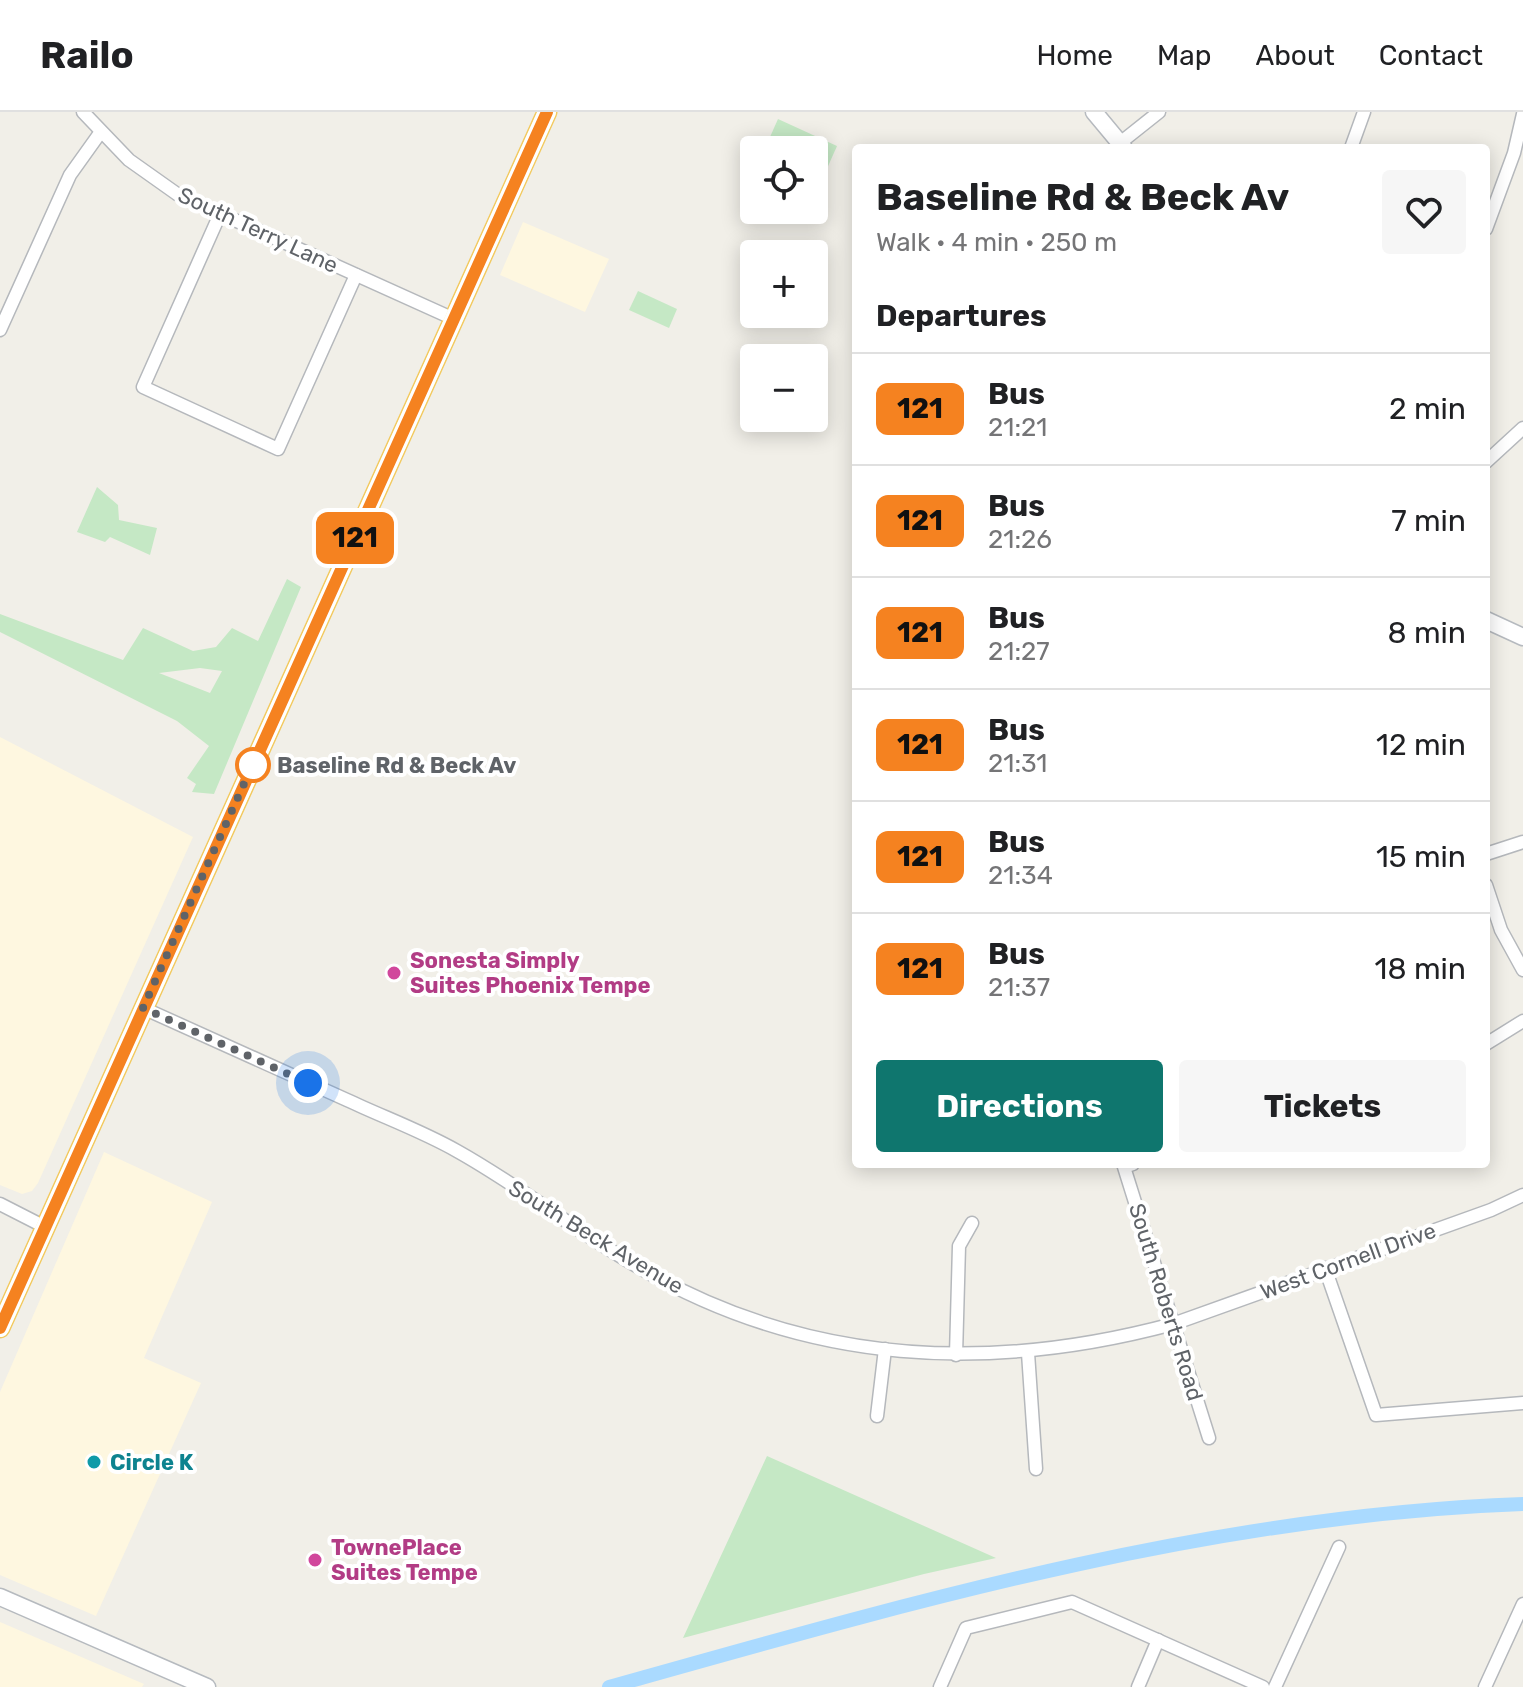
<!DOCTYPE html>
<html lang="en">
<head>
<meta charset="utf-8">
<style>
	:root { --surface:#fff; --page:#f6f6f6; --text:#202124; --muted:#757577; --line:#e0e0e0; --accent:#0f766e }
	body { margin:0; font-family:Rubik,sans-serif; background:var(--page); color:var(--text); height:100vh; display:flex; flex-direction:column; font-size:30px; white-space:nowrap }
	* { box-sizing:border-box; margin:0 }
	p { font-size:26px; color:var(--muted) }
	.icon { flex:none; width:44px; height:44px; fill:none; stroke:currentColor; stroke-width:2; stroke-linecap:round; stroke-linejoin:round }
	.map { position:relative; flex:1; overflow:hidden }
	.panel { position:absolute; left:852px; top:32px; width:638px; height:1024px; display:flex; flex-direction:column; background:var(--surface); border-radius:8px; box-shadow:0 4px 20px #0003 }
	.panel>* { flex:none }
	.badge { padding:0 16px; border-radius:12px; font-size:28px; line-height:52px }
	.buttons { position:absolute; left:740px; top:24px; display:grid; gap:16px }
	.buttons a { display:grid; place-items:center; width:88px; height:88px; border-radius:8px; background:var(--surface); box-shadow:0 4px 20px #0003; font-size:40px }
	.you { position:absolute; width:40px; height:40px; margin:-20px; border:6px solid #fff; border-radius:50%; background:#1a73e8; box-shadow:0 0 0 12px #1a73e833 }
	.map>.badge { position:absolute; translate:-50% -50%; box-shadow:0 0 0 4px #fff }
	h2 { padding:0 24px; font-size:30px; line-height:72px }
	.round { display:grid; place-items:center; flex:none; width:84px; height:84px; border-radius:8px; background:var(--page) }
	.head { display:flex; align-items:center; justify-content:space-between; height:136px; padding:0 24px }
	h1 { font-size:38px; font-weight:700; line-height:60px }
	.button { display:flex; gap:16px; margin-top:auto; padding:16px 24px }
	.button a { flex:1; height:92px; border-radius:8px; background:var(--accent); color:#fff; font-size:32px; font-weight:700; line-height:92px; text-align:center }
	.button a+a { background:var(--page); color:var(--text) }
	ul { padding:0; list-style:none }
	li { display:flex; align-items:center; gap:24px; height:112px; padding:0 24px; border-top:2px solid var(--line) }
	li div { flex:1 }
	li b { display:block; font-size:30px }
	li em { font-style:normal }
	li .badge { min-width:88px; font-weight:700; text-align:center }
	header { display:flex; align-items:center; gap:48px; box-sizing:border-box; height:112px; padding:0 40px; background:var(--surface); border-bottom:2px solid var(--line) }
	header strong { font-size:38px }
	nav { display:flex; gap:44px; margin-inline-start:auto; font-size:28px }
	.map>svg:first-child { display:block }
	.commercial { fill:#fef7e0 }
	.green { fill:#c5e8c5; fill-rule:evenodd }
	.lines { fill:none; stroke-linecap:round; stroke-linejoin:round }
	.canal { stroke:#aadaff; stroke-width:14 }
	.street-casing { stroke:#b5b8bc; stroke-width:15 }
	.secondary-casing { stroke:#b6babf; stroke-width:19 }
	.primary-casing { stroke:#f2c960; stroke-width:21 }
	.street { stroke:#fff; stroke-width:12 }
	.secondary { stroke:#fff; stroke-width:16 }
	.primary { stroke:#fff2af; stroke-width:18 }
	.line-casing { stroke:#fff; stroke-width:18 }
	.line { stroke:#f58220; stroke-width:12 }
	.walk { stroke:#5f6368; stroke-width:8; stroke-dasharray:0 14.4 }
	.stop-dot { fill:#fff; stroke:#f58220; stroke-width:4 }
	.hotel-dot { fill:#d1479c; stroke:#fff; stroke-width:3 }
	.culture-dot { fill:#0f9aa8; stroke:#fff; stroke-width:3 }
	.labels { text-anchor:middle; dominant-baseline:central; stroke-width:8; stroke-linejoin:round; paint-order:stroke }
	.street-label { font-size:22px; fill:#5f6368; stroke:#fff }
	.stop-label { font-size:22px; font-weight:bold; fill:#5f6368; stroke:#fff; text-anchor:start }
	.hotel-label { font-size:22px; font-weight:bold; fill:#b23c85; stroke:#fff; text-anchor:start }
	.culture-label { font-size:22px; font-weight:bold; fill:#0d838f; stroke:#fff; text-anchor:start }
</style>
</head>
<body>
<header>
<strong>Railo</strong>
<nav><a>Home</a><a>Map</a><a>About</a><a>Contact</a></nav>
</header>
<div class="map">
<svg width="1523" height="1575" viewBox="0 0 1523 1575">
	<rect width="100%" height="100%" fill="#f1efe8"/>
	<g class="commercial">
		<polygon points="523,110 609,147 585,200 500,163"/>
		<polygon points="0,625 193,725 38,1071 32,1079 22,1082 0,1073"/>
		<polygon points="104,1040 212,1090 144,1246 201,1271 96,1504 0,1463 0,1280"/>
		<polygon points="0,1510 144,1572 142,1575 0,1575"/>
	</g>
	<g class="green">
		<polygon points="778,7 837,34 825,61 814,56 814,38 775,38 766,34"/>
		<polygon points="638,179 677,197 669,216 629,198"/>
		<polygon points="97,375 118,393 119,408 157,416 150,443 110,425 105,430 77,420"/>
		<path d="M 287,467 L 301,475 L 214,682 L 192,680 L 196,672 L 187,666 L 209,634 L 177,609 L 0,520 L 0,502 L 123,548 L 143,516 L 193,539 L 216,535 L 232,516 L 258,529 ZM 200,556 L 222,559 L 210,581 L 159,561 Z"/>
		<polygon points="767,1344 996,1446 924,1462 683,1526"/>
	</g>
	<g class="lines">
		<path class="canal" d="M 609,1575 C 908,1491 1210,1403 1523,1392"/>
		<g class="street-casing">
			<g id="street">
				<polyline points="83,0 129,48 177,82 454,207"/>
				<polyline points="1120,31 1159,0"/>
				<polyline points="1351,36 1364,0"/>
				<polyline points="220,102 143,275 278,337 356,163"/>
				<polyline points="1486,117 1514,41 1523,2"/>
				<polyline points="0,218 70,63 100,21"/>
				<polyline points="1486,350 1523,316"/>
				<polyline points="1486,742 1523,730"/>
				<polyline points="1486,773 1501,818 1523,858"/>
				<path d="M 143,896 C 211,927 279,958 347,988 C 383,1005 422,1019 457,1039 C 520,1074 577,1120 640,1156 C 807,1253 990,1261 1173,1212 L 1491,1098 L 1523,1083"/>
				<polyline points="1486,932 1523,909"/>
				<polyline points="1133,1052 1124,1055 1209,1326"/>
				<polyline points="0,1092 45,1115"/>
				<polyline points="1325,1156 1376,1303 1523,1291"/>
				<polyline points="1028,1241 1036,1357"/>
				<polyline points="956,1243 959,1134 972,1111"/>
				<polyline points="877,1304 885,1237"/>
				<polyline points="940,1575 966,1516 1072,1490 1263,1575"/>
				<polyline points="1138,1575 1158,1528"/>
				<polyline points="1275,1575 1339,1435"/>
				<polyline points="1485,1575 1523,1492"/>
			</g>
		</g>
		<g class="secondary-casing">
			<g id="secondary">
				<polyline points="1094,0 1124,36"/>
				<polyline points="1486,508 1523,525"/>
				<polyline points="0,1485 207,1575"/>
			</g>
		</g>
		<g class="primary-casing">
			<polyline id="primary" points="0,1216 547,0"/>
		</g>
		<use href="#street" class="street"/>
		<use href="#secondary" class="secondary"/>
		<use href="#primary" class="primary"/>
	</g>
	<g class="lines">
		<g class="line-casing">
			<polyline id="line" points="0,1216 547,0"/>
		</g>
		<use href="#line" class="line"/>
		<polyline class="walk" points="253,653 257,643 143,896 308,971"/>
	</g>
	<circle class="stop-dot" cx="253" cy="653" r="16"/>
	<g class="hotel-dot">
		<circle cx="394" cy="861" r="8"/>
		<circle cx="315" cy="1448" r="8"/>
	</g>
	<circle class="culture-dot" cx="94" cy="1350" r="8"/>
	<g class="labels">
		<g class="street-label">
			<text transform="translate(258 118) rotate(25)">South Terry Lane</text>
			<text transform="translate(596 1125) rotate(31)">South Beck Avenue</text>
			<text transform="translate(1348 1149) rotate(-20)">West Cornell Drive</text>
			<text transform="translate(1166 1190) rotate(73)">South Roberts Road</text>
		</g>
		<g class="stop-label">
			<text x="277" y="653">Baseline Rd &amp; Beck Av</text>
		</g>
		<g class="hotel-label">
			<text x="410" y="848">Sonesta Simply<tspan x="410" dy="25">Suites Phoenix Tempe</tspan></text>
			<text x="331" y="1435">TownePlace<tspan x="331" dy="25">Suites Tempe</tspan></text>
		</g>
		<g class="culture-label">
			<text x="110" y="1350">Circle K</text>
		</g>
	</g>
</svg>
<div class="buttons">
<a><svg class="icon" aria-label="locate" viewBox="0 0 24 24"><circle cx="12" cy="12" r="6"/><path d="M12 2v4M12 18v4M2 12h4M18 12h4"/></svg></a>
<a>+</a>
<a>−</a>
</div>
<div class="you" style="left:308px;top:971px"></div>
<b class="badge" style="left:355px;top:426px;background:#f58220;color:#111">121</b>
<section class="panel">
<div class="head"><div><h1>Baseline Rd &amp; Beck Av</h1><p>Walk · 4 min · 250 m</p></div><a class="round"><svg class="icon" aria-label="heart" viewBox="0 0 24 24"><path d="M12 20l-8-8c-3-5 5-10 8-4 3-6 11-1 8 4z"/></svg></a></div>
<h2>Departures</h2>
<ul>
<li><span class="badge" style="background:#f58220;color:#111">121</span><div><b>Bus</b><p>21:21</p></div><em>2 min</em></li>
<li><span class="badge" style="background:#f58220;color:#111">121</span><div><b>Bus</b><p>21:26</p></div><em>7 min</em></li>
<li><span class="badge" style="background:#f58220;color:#111">121</span><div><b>Bus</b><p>21:27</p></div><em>8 min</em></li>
<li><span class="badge" style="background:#f58220;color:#111">121</span><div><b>Bus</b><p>21:31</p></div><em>12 min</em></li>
<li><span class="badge" style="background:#f58220;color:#111">121</span><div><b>Bus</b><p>21:34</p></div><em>15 min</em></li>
<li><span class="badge" style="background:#f58220;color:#111">121</span><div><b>Bus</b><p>21:37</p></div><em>18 min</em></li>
</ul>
<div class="button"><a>Directions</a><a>Tickets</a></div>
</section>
</div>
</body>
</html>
